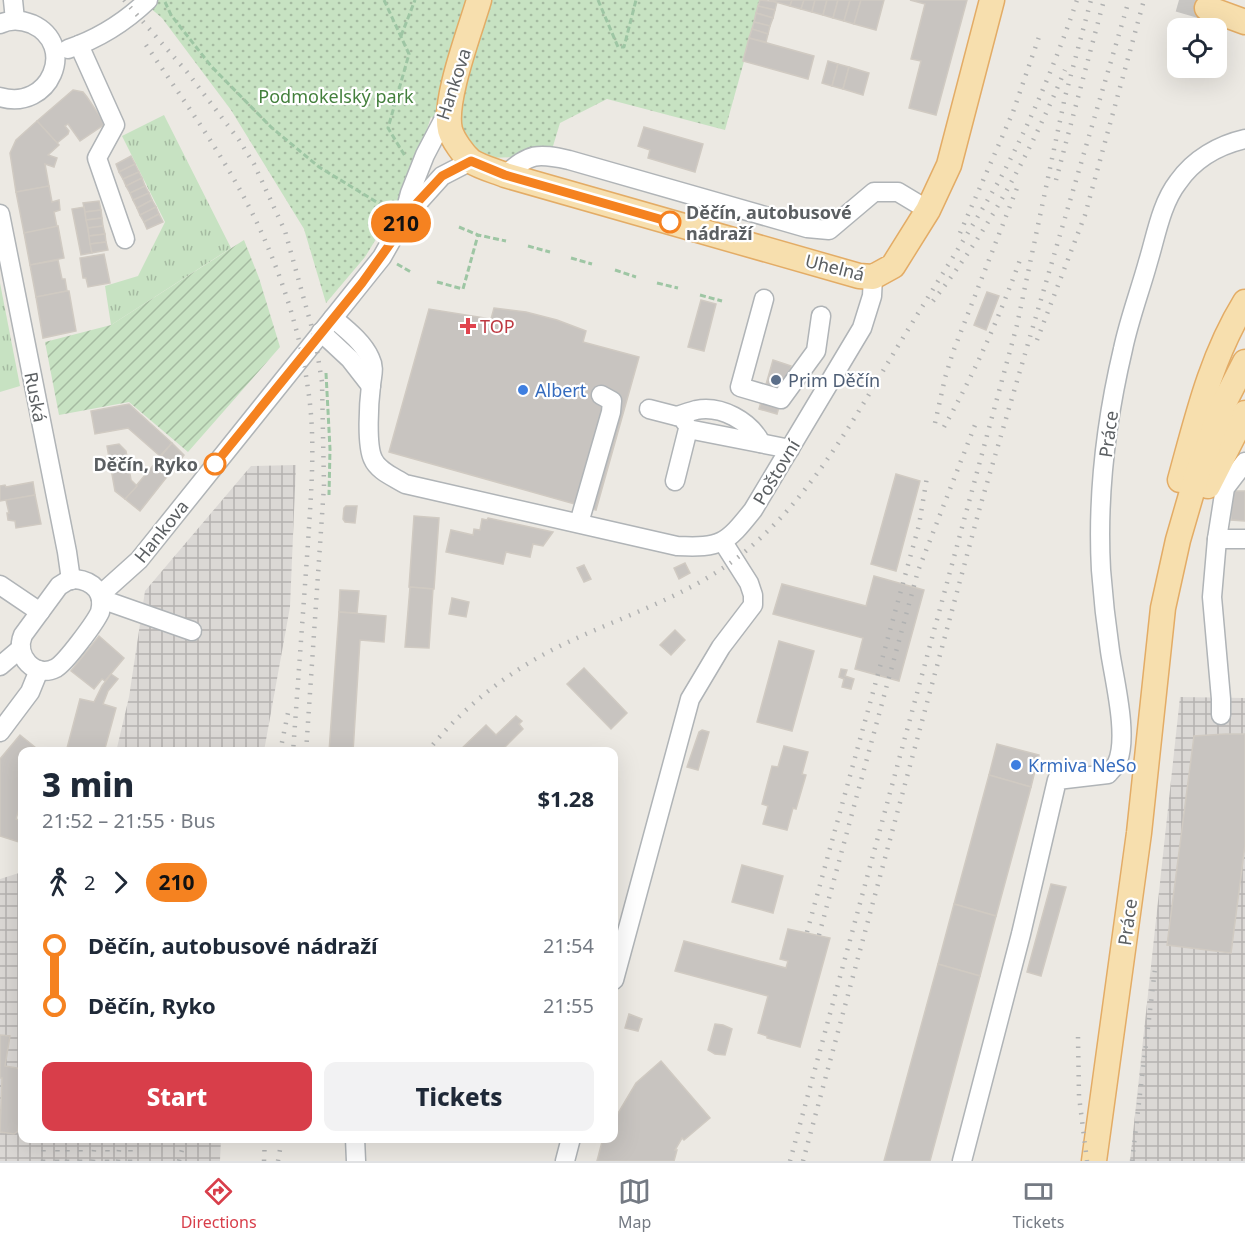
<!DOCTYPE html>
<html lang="en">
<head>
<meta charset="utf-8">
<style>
	:root { --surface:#fff; --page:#f2f2f3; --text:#1f2937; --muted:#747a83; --line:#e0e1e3; --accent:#d83e4a }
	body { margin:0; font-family:"Noto Sans",sans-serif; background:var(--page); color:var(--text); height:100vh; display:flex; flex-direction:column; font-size:22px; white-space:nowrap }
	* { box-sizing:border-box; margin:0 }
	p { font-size:20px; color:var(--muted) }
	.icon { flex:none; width:33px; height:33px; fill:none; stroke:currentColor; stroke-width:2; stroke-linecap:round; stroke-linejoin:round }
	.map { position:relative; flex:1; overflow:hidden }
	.details { position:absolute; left:18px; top:747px; width:600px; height:396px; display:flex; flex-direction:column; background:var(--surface); border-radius:12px; box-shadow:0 6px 24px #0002 }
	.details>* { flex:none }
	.badge { padding:0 12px; border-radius:20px; font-size:21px; line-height:39px }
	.tools { position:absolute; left:1167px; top:18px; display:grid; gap:12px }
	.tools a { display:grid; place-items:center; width:60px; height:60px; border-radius:12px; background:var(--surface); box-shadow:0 6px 24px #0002; font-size:30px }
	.map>.badge { position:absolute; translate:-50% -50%; box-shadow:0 0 0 3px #fff }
	.legs { display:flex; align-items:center; gap:9px; height:66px; padding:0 24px; font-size:20px }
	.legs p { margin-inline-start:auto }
	.head { display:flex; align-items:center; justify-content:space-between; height:102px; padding:0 24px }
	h1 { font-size:33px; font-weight:800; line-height:45px }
	.cta { display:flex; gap:12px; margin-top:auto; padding:12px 24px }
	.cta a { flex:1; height:69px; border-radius:12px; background:var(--accent); color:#fff; font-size:24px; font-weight:800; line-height:69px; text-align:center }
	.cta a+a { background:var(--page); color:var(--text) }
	ul { padding:0 24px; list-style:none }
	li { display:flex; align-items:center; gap:21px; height:60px; font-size:22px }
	li i { display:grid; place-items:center; width:9px; height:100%; margin:0 8px; background:currentColor }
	li i::after { content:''; width:15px; height:15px; margin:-8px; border:4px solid; border-radius:50%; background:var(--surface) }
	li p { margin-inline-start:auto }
	li:first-child i { background:linear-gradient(#0000 50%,currentColor 0) }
	li:last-child i { background:linear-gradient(currentColor 50%,#0000 0) }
	.dock { display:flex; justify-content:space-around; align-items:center; height:84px; border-top:2px solid var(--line); background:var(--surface); font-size:16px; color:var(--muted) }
	.dock a { display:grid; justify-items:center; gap:3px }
	.dock .on { color:var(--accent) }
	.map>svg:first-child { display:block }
	.industrial { fill:url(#industrial-grid) }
	.grass { fill:url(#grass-tufts) }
	.park { fill:url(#park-dots) }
	.garden { fill:url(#garden-furrows) }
	.building { fill:#c8c4c0; stroke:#d0cac2; stroke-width:1.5 }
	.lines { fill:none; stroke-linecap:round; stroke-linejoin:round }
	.major-tunnel { stroke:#c8c6c3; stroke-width:24; stroke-dasharray:24 12; stroke-linecap:butt }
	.minor-casing { stroke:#b0b4b7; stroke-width:21 }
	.major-casing { stroke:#e3ac66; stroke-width:27 }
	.path { stroke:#9ec6a4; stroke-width:3; stroke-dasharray:6 3; stroke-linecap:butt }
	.minor { stroke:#fff; stroke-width:18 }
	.major { stroke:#f7dfae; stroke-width:24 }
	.rail { stroke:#b1b2b2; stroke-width:4.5; stroke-dasharray:1.5 8; stroke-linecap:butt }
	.line-1-casing { stroke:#fff; stroke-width:14 }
	.line-1 { stroke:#f58220; stroke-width:9 }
	.stop-1-dot { fill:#fff; stroke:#f58220; stroke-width:3 }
	.health-dot { fill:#e0444e; stroke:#fff; stroke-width:2 }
	.service-dot { fill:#5c6f8a; stroke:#fff; stroke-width:2 }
	.shop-dot { fill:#3f7fe0; stroke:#fff; stroke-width:2 }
	.labels { text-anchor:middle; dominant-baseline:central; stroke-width:4.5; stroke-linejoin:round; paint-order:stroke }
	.street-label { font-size:18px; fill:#5b5f62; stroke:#fff }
	.park-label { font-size:18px; fill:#44803d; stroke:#fff }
	.stop-label { font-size:18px; font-weight:bold; fill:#5b5f62; stroke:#fff; text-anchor:start }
	.health-label { font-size:18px; fill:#be3a42; stroke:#fff; text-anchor:start }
	.service-label { font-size:18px; fill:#4e5e75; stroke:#fff; text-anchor:start }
	.shop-label { font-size:18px; fill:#366cbe; stroke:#fff; text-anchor:start }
</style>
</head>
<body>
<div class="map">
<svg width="1245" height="1161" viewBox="0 0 1245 1161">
	<defs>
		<pattern id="industrial-grid" width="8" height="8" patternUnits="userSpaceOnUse" patternTransform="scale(1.5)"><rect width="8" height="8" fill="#dbd8d5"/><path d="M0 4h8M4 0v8" fill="none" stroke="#b5b2b0"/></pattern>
		<pattern id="grass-tufts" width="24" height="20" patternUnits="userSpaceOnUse" patternTransform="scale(1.5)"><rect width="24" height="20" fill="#c7e2c2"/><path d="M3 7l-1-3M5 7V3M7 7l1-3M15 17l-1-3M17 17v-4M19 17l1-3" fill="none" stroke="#a5baa1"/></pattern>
		<pattern id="park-dots" width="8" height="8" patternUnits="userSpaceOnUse" patternTransform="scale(1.5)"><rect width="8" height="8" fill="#c7e2c2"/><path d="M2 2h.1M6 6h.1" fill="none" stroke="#a5baa1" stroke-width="1.8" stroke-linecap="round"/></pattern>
		<pattern id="garden-furrows" width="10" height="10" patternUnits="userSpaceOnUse" patternTransform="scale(1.5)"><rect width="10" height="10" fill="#c7e2c2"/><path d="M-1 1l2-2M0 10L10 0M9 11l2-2" fill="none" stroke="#a5baa1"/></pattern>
	</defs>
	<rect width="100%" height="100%" fill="#ece9e3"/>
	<g class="industrial">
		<polygon points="296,465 290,607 264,751 116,752 129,697 145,591 251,466"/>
		<polygon points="1180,697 1245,698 1245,1161 1130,1161"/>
		<polygon points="22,872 22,1138 221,1139 220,1161 0,1161 0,879"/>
	</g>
	<g class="grass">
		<polygon points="164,115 231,248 111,325 105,286 138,276 165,222 122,136"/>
		<polygon points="0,283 20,386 0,392"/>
	</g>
	<polygon class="park" points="141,0 761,0 725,130 607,99 560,123 550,156 488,158 431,117 408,187 365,257 326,303 304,229 231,110 162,18"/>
	<polygon class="garden" points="244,240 259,278 280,347 188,452 129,402 59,415 45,342 111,325"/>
	<g class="building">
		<polygon points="760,0 777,2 775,10 758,6"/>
		<polygon points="769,0 792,0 790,6"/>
		<polygon points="792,0 804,0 801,9 790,6"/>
		<polygon points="804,0 815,0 812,12 801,9"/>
		<polygon points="815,0 827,0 823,15 812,12"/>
		<polygon points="827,0 838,0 833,18 823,15"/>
		<polygon points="838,0 850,0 844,21 833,18"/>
		<polygon points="850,0 861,0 854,24 844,21"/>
		<polygon points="861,0 884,0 876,30 854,24"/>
		<polygon points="910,0 967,0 936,115 909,108 921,61 911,59 925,4"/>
		<polygon points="758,6 775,10 773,18 756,13"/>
		<polygon points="756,13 773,18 770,26 754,22"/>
		<polygon points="754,22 770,26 768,34 752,29"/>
		<polygon points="752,29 768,34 766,42 749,38"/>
		<polygon points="749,38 814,56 808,79 743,61"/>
		<polygon points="828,61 838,64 832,86 822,83"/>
		<polygon points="838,64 849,67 843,89 832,86"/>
		<polygon points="849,67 869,73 863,95 843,89"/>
		<polygon points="73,90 83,92 87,97 105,124 80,141 68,124 65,126 69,131 68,134 57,143 37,121"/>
		<polygon points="37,121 59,145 48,155 57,158 54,167 45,164 49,186 16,192 10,153 16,140"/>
		<polygon points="644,127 703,144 695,172 648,158 650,150 638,146"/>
		<polygon points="131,156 135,164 119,172 116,164"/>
		<polygon points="135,164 139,172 123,179 119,172"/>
		<polygon points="139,172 142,178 126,186 123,179"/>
		<polygon points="142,178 145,186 130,193 126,186"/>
		<polygon points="49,186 52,202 59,200 60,210 54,212 57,227 24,233 16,192"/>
		<polygon points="145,186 149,193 133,200 130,193"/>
		<polygon points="149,193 152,200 137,208 133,200"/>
		<polygon points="152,200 156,207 140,215 137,208"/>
		<polygon points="99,201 101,210 85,212 83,203"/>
		<polygon points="84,207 92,253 81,255 72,209"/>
		<polygon points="156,207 159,214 144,222 140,215"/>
		<polygon points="101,210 102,218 86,220 85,212"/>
		<polygon points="159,214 163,222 147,229 144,222"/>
		<polygon points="102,218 103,226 88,228 86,220"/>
		<polygon points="58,226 64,258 30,265 24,233"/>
		<polygon points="103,226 105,234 89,236 88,228"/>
		<polygon points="105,234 106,242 90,244 89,236"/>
		<polygon points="106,242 108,250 92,253 90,244"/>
		<polygon points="104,254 110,283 88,287 86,278 83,278 80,258"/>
		<polygon points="58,260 62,279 65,279 67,291 36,297 30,265"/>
		<polygon points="67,291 69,291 76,331 43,338 36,297"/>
		<polygon points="987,292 999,296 986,330 974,325"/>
		<polygon points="701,300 716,304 704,351 688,347"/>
		<polygon points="494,308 526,312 557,320 586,331 583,342 639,357 596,510 389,452 429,309 491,319"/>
		<polygon points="773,360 791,366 777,414 759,409"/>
		<polygon points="129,404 172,443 160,456 128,428 95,434 91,411"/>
		<polygon points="172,443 184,455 140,511 125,499"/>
		<polygon points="119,444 126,451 131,480 137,486 125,499 115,491 107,446"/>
		<polygon points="896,474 920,481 896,571 871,564"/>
		<polygon points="33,482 35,495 0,501 0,486 5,485 6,487"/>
		<polygon points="1231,491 1245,491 1245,521 1231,520"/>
		<polygon points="35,495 41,524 16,528 15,521 8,520 7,513 9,513 6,500"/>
		<polygon points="346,506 357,506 355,523 345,522 343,519 344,508"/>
		<polygon points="414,516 439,518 434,589 409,587"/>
		<polygon points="488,518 553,532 543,546 533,544 530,557 506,552 503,564 446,552 451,530 473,535 474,529 480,530 482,519 487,520"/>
		<polygon points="685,563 690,573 679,579 674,568"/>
		<polygon points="584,565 591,579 584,582 577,568"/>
		<polygon points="874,576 924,590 899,681 855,669 863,638 773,614 782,584 866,606"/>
		<polygon points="410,587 433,589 429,648 405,647"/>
		<polygon points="340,590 359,591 357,613 339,612"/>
		<polygon points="452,598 469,602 466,617 449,614"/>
		<polygon points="339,612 386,616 384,642 360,640 353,752 329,752"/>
		<polygon points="675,630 685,640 671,655 660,645"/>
		<polygon points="99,636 124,658 105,681 102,679 94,689 71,671"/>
		<polygon points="779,641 814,651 792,731 757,722"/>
		<polygon points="584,668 627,713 611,729 567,684"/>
		<polygon points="841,669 847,670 845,676 854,679 851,689 842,687 844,679 839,677"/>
		<polygon points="111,674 118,679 108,691 103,704 116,708 104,752 66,752 80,699 94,702 102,686"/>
		<polygon points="516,716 522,721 519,724 523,729 500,752 458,752 486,725 496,735"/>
		<polygon points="702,730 709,732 698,770 687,767 699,732"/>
		<polygon points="1226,734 1245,734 1245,845 1231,953 1167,945 1194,736"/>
		<polygon points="20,735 41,752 22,752 22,787 20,796 22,797 22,799 16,819 22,821 22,843 0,836 0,759"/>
		<polygon points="997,744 1039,755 1031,787 989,775"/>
		<polygon points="784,746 808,752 802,774 806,775 796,809 793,808 787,830 763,824 768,806 762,804 772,766 778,767"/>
		<polygon points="989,775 1031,787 996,916 954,904"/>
		<polygon points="742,865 783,876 773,913 732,902"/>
		<polygon points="1051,884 1066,887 1041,976 1027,972"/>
		<polygon points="954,904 996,916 980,976 938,964"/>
		<polygon points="788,929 830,938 800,1047 767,1038 767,1036 758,1033 768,996 675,971 684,941 786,968 788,961 780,959"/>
		<polygon points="938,964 980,976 930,1161 884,1161"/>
		<polygon points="629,1014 642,1019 638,1031 625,1028"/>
		<polygon points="715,1024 723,1025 732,1029 725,1055 715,1054 708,1050"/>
		<polygon points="0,1035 10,1036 5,1066 22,1069 22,1103 18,1131 14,1134 0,1132 2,1078 0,1078"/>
		<polygon points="661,1061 710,1118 684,1140 682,1138 675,1150 677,1150 674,1161 597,1161 603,1138 614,1138 614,1120 636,1083"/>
	</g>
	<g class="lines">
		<polyline class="major-tunnel" points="1179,0 1207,8"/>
		<g class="minor-casing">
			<g id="minor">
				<polyline points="13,0 15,20"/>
				<path d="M 0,24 C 10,19 22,20 32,24 C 78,45 50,112 0,97"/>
				<polyline points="79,45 115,125 97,158 125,239"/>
				<path d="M 68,49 C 98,39 125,22 148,0"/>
				<path d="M 505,175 C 530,153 537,153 569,160 L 807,228 L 829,230 L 874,192 L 898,192 L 928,210"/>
				<polyline points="0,214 67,552 71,580"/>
				<polyline points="406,216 442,176 471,161"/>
				<polyline points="764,299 740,387 781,399 816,351 821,316"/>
				<path d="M 333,318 C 346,329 363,342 370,358 C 375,368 372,375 371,385 C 369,401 366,445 373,459 C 378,471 394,477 405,484 L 677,546 C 721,548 726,544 753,510 L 862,328 L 872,296 L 873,277"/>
				<polyline points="321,332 350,359 371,386"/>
				<polyline points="649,409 684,418 685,422"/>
				<path d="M 677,416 C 683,414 689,412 696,410 C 721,405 750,421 761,443"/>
				<polyline points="675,481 688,429 790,449"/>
				<polyline points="579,523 611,412 612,401 601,395"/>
				<polyline points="1217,539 1245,539"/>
				<path d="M 75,579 C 94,581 105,593 100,612 C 95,623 66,662 56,668 C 35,679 14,656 23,635 L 59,586 L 67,581 Z"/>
				<polyline points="0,585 40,612"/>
				<polyline points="100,595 139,560 382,257 403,220 410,193 425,155 448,111"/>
				<polyline points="101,599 192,631"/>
				<polyline points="0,666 20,649"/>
				<polyline points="1221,715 1221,699 1212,597 1217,539 1225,488 1245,462"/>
				<polyline points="0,732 30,692 39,670"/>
				<polyline points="614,980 690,699 721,647 753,605 753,595 749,583 723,542"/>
				<polyline points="355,1138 356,1161"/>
				<polyline points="565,1161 571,1138"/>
				<path d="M 962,1161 L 1021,934 L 1057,780 L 1108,774 C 1111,770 1115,767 1117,763 C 1129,737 1114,679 1110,651 C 1106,624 1103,597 1101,570 C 1097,496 1106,421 1123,349 C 1129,320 1140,291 1148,262 C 1156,236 1161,204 1178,182 C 1194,159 1219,145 1245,139"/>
			</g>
		</g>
		<g class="major-casing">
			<g id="major">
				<path d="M 479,0 C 470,31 443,101 450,130 C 453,140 463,154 471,161 C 480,167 495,171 505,175 L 859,276 L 873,277 L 893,266 L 928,210 L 949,165 L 992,0"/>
				<polyline points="1207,8 1245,22"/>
				<path d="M 1180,480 C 1197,418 1211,357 1245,302"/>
				<polyline points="1208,486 1245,413"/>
				<polyline points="1094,1161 1139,833 1163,608 1178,540 1198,471 1224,403 1245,362"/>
			</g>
		</g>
		<g class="path">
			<polyline points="384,0 409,54 388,128 405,156"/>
			<polyline points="598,0 618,47 624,47 636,0"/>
			<polyline points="165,2 171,15 211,66 271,127 319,167 388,209"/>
			<polyline points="401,36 415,0"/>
			<polyline points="459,227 478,235 506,241"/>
			<polyline points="528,246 550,252"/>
			<polyline points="571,258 592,264"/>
			<polyline points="397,264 411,272"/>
			<polyline points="615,270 636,277"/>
			<polyline points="437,282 463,289 478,235"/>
			<polyline points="657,283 678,288"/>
			<polyline points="700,295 722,301"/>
			<polyline points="326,373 330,449 329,495"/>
		</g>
		<use href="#minor" class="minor"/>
		<use href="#major" class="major"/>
		<g class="rail">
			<polyline points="124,0 187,72 239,140 254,164 285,231 315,339 322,382 324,486 306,752"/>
			<path d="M 146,45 C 188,107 233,168 264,238 C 285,286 301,337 308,389 C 316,440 311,493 308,543 C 303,613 298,682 293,752"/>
			<polyline points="1056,180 1104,0"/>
			<polyline points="960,233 1013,112 1041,31"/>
			<path d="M 933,301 C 990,228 1029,155 1065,70"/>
			<polyline points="1037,340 1085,215 1144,0"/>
			<polyline points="935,423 945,378 953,352 1019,183"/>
			<path d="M 944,427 C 975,372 1000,316 1021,257"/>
			<polyline points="280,752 289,708"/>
			<path d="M 427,752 C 459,711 504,675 550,651 C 610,620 682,600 737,558 C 808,503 852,422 898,346 C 932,290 967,236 1000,179 C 1031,121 1056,62 1077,0"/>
			<polyline points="807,932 919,525 927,477"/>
			<polyline points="819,935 918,571 975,425"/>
			<polyline points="1078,1037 1079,1096 1087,1161"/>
			<polyline points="43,1161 44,1138"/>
			<polyline points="57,1161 58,1138"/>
			<polyline points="67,1161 68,1138"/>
			<polyline points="80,1161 81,1138"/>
			<polyline points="93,1161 95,1138"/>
			<polyline points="107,1161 108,1138"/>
			<polyline points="118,1161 120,1138"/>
			<polyline points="130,1161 131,1138"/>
			<polyline points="179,1161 185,1138"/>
			<polyline points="264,1161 265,1138"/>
			<polyline points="278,1161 282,1138"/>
			<polyline points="790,1161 1017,325 1065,97 1091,0"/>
			<polyline points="803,1161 980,507 1129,0"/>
			<polyline points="1132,1161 1155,969"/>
		</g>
	</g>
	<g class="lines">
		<g class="line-1-casing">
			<polyline id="line-1" points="215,464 362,283 390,244 403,220 415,205 442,176 471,161 505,175 670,222"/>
		</g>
		<use href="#line-1" class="line-1"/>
	</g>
	<g class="stop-1-dot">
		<circle cx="670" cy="222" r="10"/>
		<circle cx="215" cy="464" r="10"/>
	</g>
	<path class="health-dot" d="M465 317h6v6h6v6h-6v6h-6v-6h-6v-6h6z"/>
	<circle class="service-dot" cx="776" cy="380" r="6"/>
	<g class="shop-dot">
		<circle cx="523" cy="390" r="6"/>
		<circle cx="1016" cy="765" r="6"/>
	</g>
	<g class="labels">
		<g class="street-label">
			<text transform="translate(453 84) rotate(-72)">Hankova</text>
			<text transform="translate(835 267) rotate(14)">Uhelná</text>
			<text transform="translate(36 397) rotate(79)">Ruská</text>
			<text transform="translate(1108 434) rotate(-82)">Práce</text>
			<text transform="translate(776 472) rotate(-59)">Poštovní</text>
			<text transform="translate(161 531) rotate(-51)">Hankova</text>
			<text transform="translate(1127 922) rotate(-82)">Práce</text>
		</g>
		<g class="park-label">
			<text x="336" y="96">Podmokelský park</text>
		</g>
		<g class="stop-label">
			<text x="686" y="212">Děčín, autobusové<tspan x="686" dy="21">nádraží</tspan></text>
			<text x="198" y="464" text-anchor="end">Děčín, Ryko</text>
		</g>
		<g class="health-label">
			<text x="480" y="326">TOP</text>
		</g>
		<g class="service-label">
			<text x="788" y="380">Prim Děčín</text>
		</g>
		<g class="shop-label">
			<text x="535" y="390">Albert</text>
			<text x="1028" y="765">Krmiva NeSo</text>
		</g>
	</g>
</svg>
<div class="tools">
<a><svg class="icon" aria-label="locate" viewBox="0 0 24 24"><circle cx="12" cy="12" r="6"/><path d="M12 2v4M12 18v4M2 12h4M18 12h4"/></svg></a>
</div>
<b class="badge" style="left:401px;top:223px;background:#f58220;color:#111">210</b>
<section class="details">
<div class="head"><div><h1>3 min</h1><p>21:52 – 21:55 · Bus</p></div><b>$1.28</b></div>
<div class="legs"><svg class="icon" aria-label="walk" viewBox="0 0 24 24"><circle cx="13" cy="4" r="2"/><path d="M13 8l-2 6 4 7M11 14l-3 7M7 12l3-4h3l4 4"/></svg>2<svg class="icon" aria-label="forward" viewBox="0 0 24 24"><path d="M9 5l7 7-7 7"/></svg><b class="badge" style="background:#f58220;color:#111">210</b></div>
<ul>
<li><i style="color:#f58220"></i><b>Děčín, autobusové nádraží</b><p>21:54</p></li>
<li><i style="color:#f58220"></i><b>Děčín, Ryko</b><p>21:55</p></li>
</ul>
<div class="cta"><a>Start</a><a>Tickets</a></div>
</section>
</div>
<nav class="dock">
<a class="on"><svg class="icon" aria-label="directions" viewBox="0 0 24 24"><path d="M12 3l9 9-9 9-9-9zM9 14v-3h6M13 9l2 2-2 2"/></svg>Directions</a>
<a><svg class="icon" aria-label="map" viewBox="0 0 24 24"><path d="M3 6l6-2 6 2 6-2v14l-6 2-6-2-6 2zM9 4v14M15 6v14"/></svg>Map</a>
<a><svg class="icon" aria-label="tickets" viewBox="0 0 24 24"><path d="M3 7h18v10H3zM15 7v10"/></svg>Tickets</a>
</nav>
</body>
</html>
